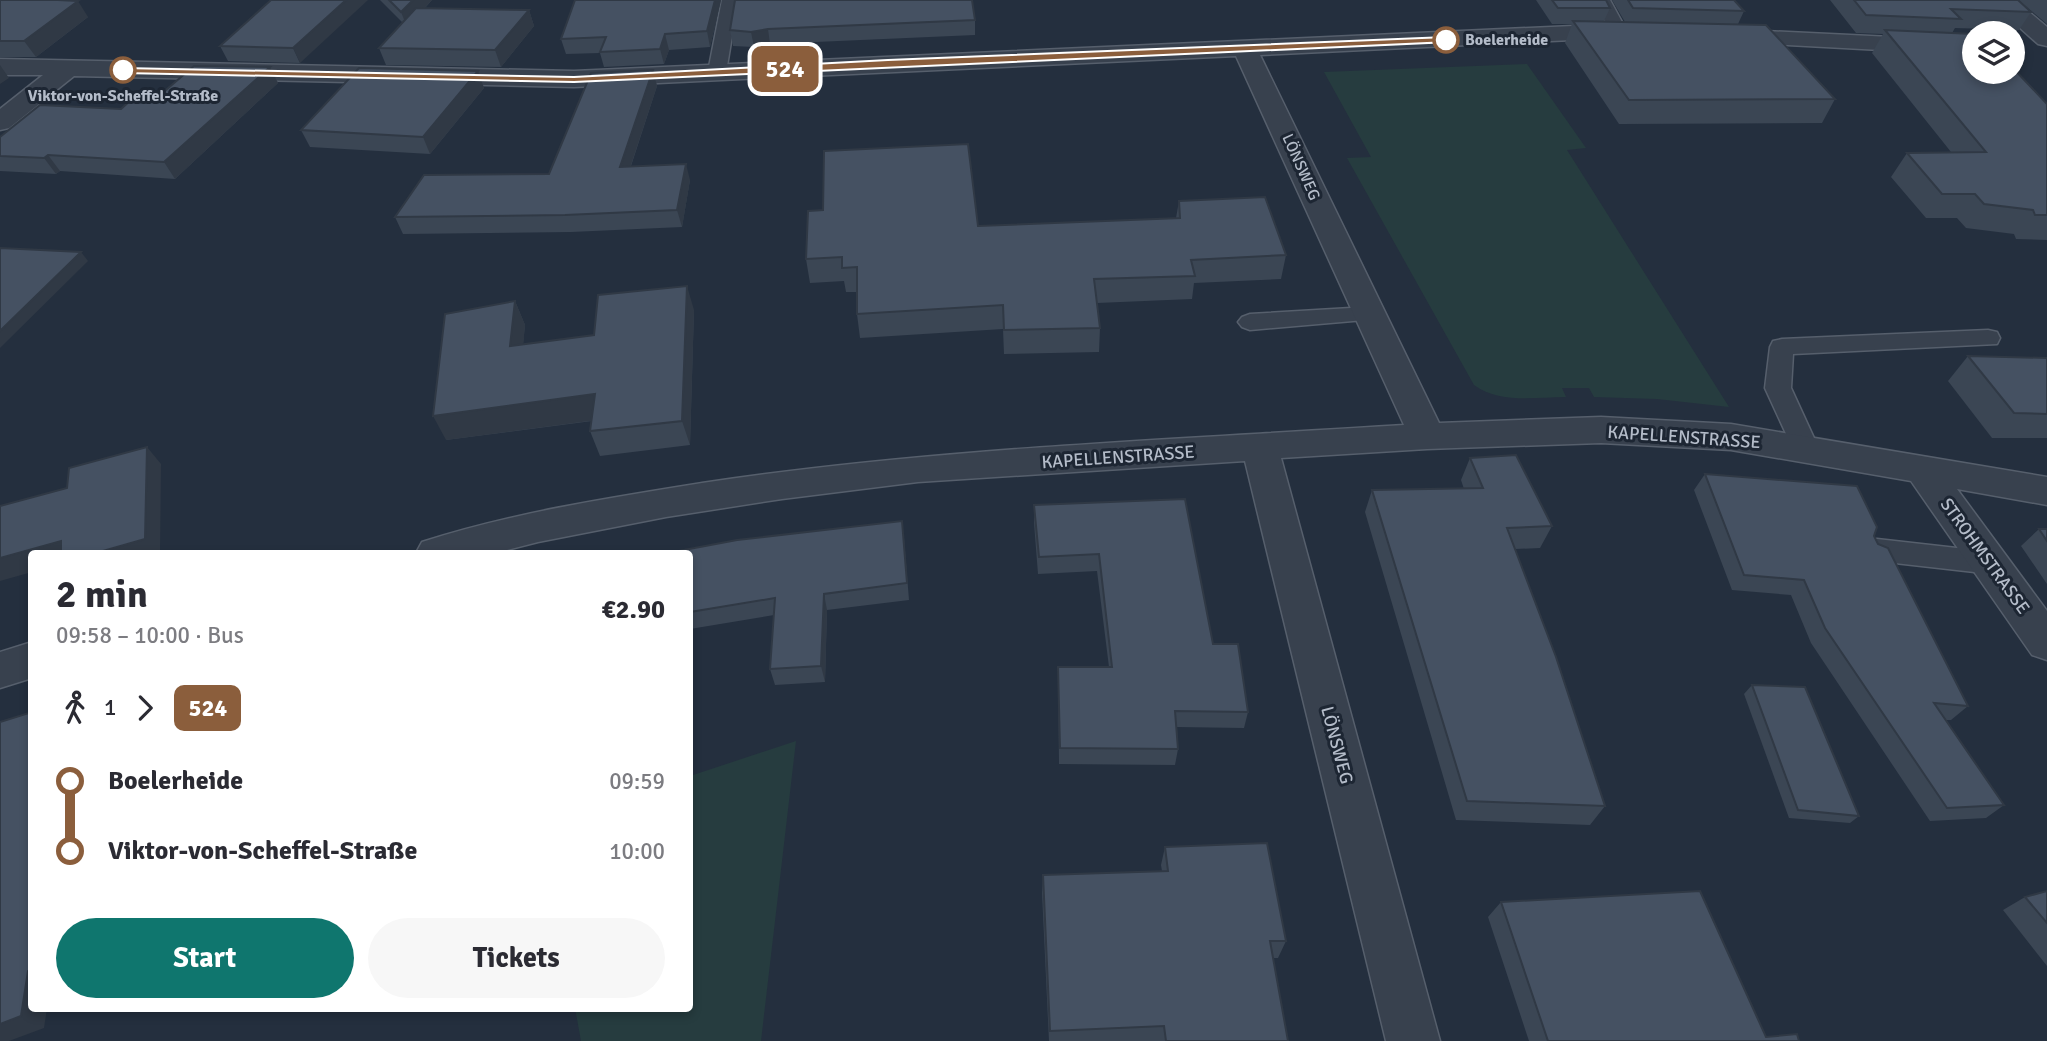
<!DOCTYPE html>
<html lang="en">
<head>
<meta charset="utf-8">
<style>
	:root { --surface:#fff; --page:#f7f7f7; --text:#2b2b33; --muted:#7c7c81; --accent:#0f766e }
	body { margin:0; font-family:Signika,sans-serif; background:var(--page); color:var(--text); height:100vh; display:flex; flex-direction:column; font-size:26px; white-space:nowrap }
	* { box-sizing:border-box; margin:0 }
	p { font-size:23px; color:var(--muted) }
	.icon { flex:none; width:38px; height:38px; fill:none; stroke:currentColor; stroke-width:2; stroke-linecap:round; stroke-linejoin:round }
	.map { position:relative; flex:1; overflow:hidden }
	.drawer { position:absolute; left:28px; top:550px; width:665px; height:462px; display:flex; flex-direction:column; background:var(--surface); border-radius:7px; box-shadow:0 4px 10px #0003 }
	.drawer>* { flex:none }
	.badge { padding:0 14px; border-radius:10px; font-size:24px; line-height:46px }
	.fabs { position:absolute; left:1962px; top:21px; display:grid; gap:14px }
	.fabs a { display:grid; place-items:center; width:63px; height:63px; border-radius:50%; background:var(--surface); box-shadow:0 4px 10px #0003; font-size:35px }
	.map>.badge { position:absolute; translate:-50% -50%; box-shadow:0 0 0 4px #fff }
	.legs { display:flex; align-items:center; gap:10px; height:77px; padding:0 28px; font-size:23px }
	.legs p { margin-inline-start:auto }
	.overview { display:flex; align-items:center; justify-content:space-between; height:119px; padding:0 28px }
	h1 { font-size:38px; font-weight:700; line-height:52px }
	.action { display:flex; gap:14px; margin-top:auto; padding:14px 28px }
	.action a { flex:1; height:80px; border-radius:42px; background:var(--accent); color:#fff; font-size:28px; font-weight:700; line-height:80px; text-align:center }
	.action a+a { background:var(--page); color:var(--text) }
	ul { padding:0 28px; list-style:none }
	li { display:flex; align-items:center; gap:24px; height:70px; font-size:26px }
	li i { display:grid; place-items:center; width:10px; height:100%; margin:0 9px; background:currentColor }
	li i::after { content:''; width:18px; height:18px; margin:-9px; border:5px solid; border-radius:50%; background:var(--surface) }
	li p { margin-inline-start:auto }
	li:first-child i { background:linear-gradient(#0000 50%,currentColor 0) }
	li:last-child i { background:linear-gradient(currentColor 50%,#0000 0) }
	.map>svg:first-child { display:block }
	.green { fill:#263c3f }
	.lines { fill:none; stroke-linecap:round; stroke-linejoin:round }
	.lane-casing { stroke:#565f6c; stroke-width:3 }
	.street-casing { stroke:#565f6c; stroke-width:3 }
	.lane { fill:#38414e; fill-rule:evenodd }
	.street { fill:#38414e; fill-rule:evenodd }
	.wall { fill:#3b4654 }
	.shaded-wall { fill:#303945 }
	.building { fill:#455162; stroke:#303945; stroke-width:2 }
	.line-1 { fill:#8b5e3c; stroke:#fff; stroke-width:2 }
	.stop-1-dot { fill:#fff; stroke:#8b5e3c; stroke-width:3.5 }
	.labels { text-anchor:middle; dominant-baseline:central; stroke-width:6; stroke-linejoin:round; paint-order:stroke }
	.far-stop-label { font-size:16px; font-weight:bold; fill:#b4bcc9; stroke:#1d2633; text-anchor:start }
	.far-street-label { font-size:16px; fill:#b4bcc9; stroke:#1d2633 }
	.street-label { font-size:18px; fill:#b4bcc9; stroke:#1d2633 }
</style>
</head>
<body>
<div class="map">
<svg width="2047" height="1041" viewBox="0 0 2047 1041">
	<rect width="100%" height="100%" fill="#242f3e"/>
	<g class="green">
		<path d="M 1527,64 L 1586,148 L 1567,150 L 1729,407 L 1657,399 L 1594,397 L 1589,388 L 1562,388 L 1566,397 C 1535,397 1500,404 1474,385 L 1347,158 L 1371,157 L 1324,72 Z"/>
		<polygon points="796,741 761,1041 581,1041 575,1008 690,1008 690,776"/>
	</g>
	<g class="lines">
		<g class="lane-casing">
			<g id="lane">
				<polygon points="722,0 738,0 726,72 717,78 708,72"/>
				<polygon points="1594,0 1610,0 1628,33 1625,37 1613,37"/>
				<polygon points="1368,307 1376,309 1380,314 1376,319 1250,330 1242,327 1238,322 1242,317 1250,314"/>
				<polygon points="1988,330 1997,332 2000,338 1997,344 1793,354 1791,388 1819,449 1815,456 1806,458 1797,456 1793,449 1765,388 1770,347 1773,341 1782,339"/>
				<polygon points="1877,539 1992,552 2002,555 2006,563 2002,571 1992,574 1877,561 1867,558 1863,550 1867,542"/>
			</g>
		</g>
		<g class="street-casing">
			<g id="street">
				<polygon points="1989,0 2015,0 2047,27 2047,46 2038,44"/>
				<path d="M 1573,26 L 1631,29 L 1634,34 L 1631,39 L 1573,40 L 1260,55 L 1439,423 L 1601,417 L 1731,424 L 2047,477 L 2047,505 L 1957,489 L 2047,611 L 2047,660 L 2032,655 L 1911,481 L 1731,450 L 1601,443 L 1427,449 L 1281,458 L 1440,1041 L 1386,1041 L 1245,461 L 918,482 L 782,499 L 666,517 L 538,542 L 495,553 L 416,553 L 422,542 C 512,513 608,498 702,483 C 934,448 1169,440 1404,425 L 1236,56 L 574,87 L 74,76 L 9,128 L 0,130 L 0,109 L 43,75 L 0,75 L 0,59 L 574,71 Z"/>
				<polygon points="1724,29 1974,41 1974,55 1715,41 1712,36 1715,31"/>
				<polygon points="32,642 32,678 0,688 0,652"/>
			</g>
		</g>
		<use href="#lane" class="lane"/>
		<use href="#street" class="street"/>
	</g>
	<g class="wall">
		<polygon points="0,0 88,17 36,57 0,57"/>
		<polygon points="271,0 300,63 228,61 220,46"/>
		<polygon points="380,0 432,0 425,8 529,10 534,26 501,67 386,65 379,48 403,23"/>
		<polygon points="721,0 710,47 669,50 664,64 604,67 600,53 566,54 561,39"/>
		<polygon points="1536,0 1606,0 1610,8 1604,21 1625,22 1612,0 1734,0 1744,11 1738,24 1835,99 1822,123 1619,124 1565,43 1572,24 1552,24"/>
		<polygon points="1830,0 2018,0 2031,12 2019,30 1955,28 1952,33 2047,104 2047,240 2016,239 2014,234 1966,228 1957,218 1926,218 1891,177 1907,153 1951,152 1872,53 1883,34 1856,33"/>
		<polygon points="2018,0 2047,0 2047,24"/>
		<polygon points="975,20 975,35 770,44 754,47 733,46 730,30"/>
		<polygon points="270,67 278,83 175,179 60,171 56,174 0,171 0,137 153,101"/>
		<polygon points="653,70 657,86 631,166 690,180 682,227 571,232 403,234 395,217 549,174"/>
		<polygon points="478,71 484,88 430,154 310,147 301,130"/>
		<polygon points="1179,201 1286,255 1281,279 1194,283 1192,299 1097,303 1100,328 1099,352 1004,354 1003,329 860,338 857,314 857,292 846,292 844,281 810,283 806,259 978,226 1176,218"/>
		<polygon points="515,301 525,325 523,344 594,335 694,310 690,445 600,456 590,431 592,421 446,440"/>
		<polygon points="1968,356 2047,358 2047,438 1992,438 1948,381"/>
		<polygon points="1470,458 1552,526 1540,548 1515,549 1605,806 1590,825 1456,820 1365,512 1372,490 1464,489 1461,480"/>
		<polygon points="1705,474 1874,536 1968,706 1951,720 1945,720 2004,805 1986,818 1930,821 1811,643 1791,595 1732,590 1694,490"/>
		<polygon points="1185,499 1213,644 1248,712 1244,728 1177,727 1178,749 1175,765 1059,764 1058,667 1109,667 1097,571 1038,574 1034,523 1034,505"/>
		<polygon points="2039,529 2047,529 2047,584 2021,546"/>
		<polygon points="904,538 909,600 827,610 825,682 775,685 770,669 774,615 690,629 690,553"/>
		<polygon points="1752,685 1859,816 1850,823 1789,818 1744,694"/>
		<polygon points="1165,847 1286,941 1278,958 1273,958 1288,1041 1049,1041 1042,893 1043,875 1162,871 1161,865"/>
		<polygon points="2047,891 2047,966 2003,910 2025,897"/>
		<polygon points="1501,902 1766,1037 1799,1041 1529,1041 1488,917"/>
	</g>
	<g class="shaded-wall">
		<polygon points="346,0 368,0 300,63 293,48"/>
		<polygon points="413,0 432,0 407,27 401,12"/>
		<polygon points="715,0 721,0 710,47 707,31"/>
		<polygon points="78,1 88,17 36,57 24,41"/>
		<polygon points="529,10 534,26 501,67 495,50"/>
		<polygon points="768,29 770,44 754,47 751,32"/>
		<polygon points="665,34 669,50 664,64 660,49"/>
		<polygon points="0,65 9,78 0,84"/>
		<polygon points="270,67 278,83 175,179 164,162"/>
		<polygon points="653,70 657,86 625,183 620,167"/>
		<polygon points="478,71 484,88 430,154 423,137"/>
		<polygon points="48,155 60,171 56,174 44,158"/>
		<polygon points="686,164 690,180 682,227 677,210"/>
		<polygon points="81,252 88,261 0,348 0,331"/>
		<polygon points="687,286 694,310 690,445 682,421"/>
		<polygon points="515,301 525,325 521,370 510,346"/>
		<polygon points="595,394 604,419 446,440 433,416"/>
		<polygon points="147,447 161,464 160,553 96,553"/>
		<polygon points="61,541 73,553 32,553 32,572 0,581 0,558"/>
		<polygon points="824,594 827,610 825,682 821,666"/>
		<polygon points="32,970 32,1008 47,1008 44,1028 9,1041 0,1041 0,1024 28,971"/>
	</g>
	<g class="building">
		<polygon points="0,0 58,0 78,1 24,41 0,41"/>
		<polygon points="271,0 346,0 293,48 220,46"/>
		<polygon points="389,0 413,0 401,12"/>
		<polygon points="575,0 715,0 707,31 665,34 660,49 600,52 606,37 561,39"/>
		<polygon points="735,0 972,0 975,20 768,29 751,32 730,30"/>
		<polygon points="1552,0 1606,0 1610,8 1558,8"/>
		<polygon points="1628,0 1734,0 1744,11 1633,8"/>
		<polygon points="1854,0 2018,0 2031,12 1951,9 1961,19 1866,15"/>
		<polygon points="416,8 529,10 495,50 379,48"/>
		<polygon points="1573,21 1766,25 1835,99 1629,100"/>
		<polygon points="1885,30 1974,34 1974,72 2012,72 2012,67 2047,104 2047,215 2035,215 2033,210 1984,204 1975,194 1942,194 1907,153 1986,152"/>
		<polygon points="194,66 270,67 164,162 48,155 44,158 0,156 0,137 40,105 121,109 131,100 153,101"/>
		<polygon points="359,68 478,71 423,137 301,130"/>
		<polygon points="653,70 620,167 686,164 677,210 565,215 395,217 424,175 549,174 591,73"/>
		<polygon points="968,144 978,226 1180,218 1179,201 1265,197 1286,255 1191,260 1195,276 1094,279 1100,328 1004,330 1003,305 857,314 857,267 842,268 842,257 806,259 808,211 823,210 824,151"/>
		<polygon points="0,248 81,252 0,331"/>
		<polygon points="687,286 682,421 590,431 595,394 433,416 445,314 515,301 510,346 594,335 598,295"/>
		<polygon points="1968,356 2047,358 2047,414 2014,413"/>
		<polygon points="147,447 145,539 96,553 61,553 61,541 0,558 0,506 67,488 69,468"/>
		<polygon points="1516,455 1552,526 1507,528 1556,657 1605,806 1467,801 1372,490 1483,488 1470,458"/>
		<polygon points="1705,474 1857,486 1877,527 1874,536 1878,544 1888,548 1968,706 1934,703 2004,805 1947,808 1825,628 1804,580 1744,575"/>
		<polygon points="1185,499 1213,644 1238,644 1248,712 1175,711 1178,749 1060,748 1058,667 1112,667 1099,554 1039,557 1034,505"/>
		<polygon points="902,521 907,583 824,594 821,666 770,669 775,598 690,612 690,553 668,553 737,540"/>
		<polygon points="2039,529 2047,529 2047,541"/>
		<polygon points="1752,685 1805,687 1859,816 1798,810"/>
		<polygon points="32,712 32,970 28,971 21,1016 0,1024 0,722"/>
		<polygon points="1267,843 1286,941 1270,941 1288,1041 1166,1041 1164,1026 1050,1031 1043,875 1168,871 1165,847"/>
		<polygon points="1700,891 1766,1037 1797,1034 1799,1041 1548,1041 1501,902"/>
		<polygon points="2047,891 2047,923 2025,897"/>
	</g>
	<polygon class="line-1" points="1446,37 1449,42 574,82 123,73 119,70 123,68 574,77 888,60"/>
	<g class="stop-1-dot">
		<circle cx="1446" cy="40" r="12"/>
		<circle cx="123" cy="70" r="12"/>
	</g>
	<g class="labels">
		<g class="far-stop-label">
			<text x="1465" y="40">Boelerheide</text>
			<text x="123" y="96" text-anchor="middle">Viktor-von-Scheffel-Straße</text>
		</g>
		<g class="far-street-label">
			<text transform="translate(1301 167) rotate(66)">LÖNSWEG</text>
		</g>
		<g class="street-label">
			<text transform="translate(1684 437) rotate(4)">KAPELLENSTRASSE</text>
			<text transform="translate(1118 457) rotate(-4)">KAPELLENSTRASSE</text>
			<text transform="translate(1985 556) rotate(54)">STROHMSTRASSE</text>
			<text transform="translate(1337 745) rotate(75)">LÖNSWEG</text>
		</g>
	</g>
</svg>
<div class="fabs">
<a><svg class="icon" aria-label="layers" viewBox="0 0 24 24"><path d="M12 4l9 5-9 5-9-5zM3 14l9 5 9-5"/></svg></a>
</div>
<b class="badge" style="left:785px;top:69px;background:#8b5e3c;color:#fff">524</b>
<section class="drawer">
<div class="overview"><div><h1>2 min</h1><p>09:58 – 10:00 · Bus</p></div><b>€2.90</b></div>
<div class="legs"><svg class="icon" aria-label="walk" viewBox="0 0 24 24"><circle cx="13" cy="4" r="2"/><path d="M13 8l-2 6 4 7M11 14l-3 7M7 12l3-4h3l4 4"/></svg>1<svg class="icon" aria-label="forward" viewBox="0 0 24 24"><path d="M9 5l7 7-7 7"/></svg><b class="badge" style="background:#8b5e3c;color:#fff">524</b></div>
<ul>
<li><i style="color:#8b5e3c"></i><b>Boelerheide</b><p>09:59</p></li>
<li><i style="color:#8b5e3c"></i><b>Viktor-von-Scheffel-Straße</b><p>10:00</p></li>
</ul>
<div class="action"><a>Start</a><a>Tickets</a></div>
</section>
</div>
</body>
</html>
